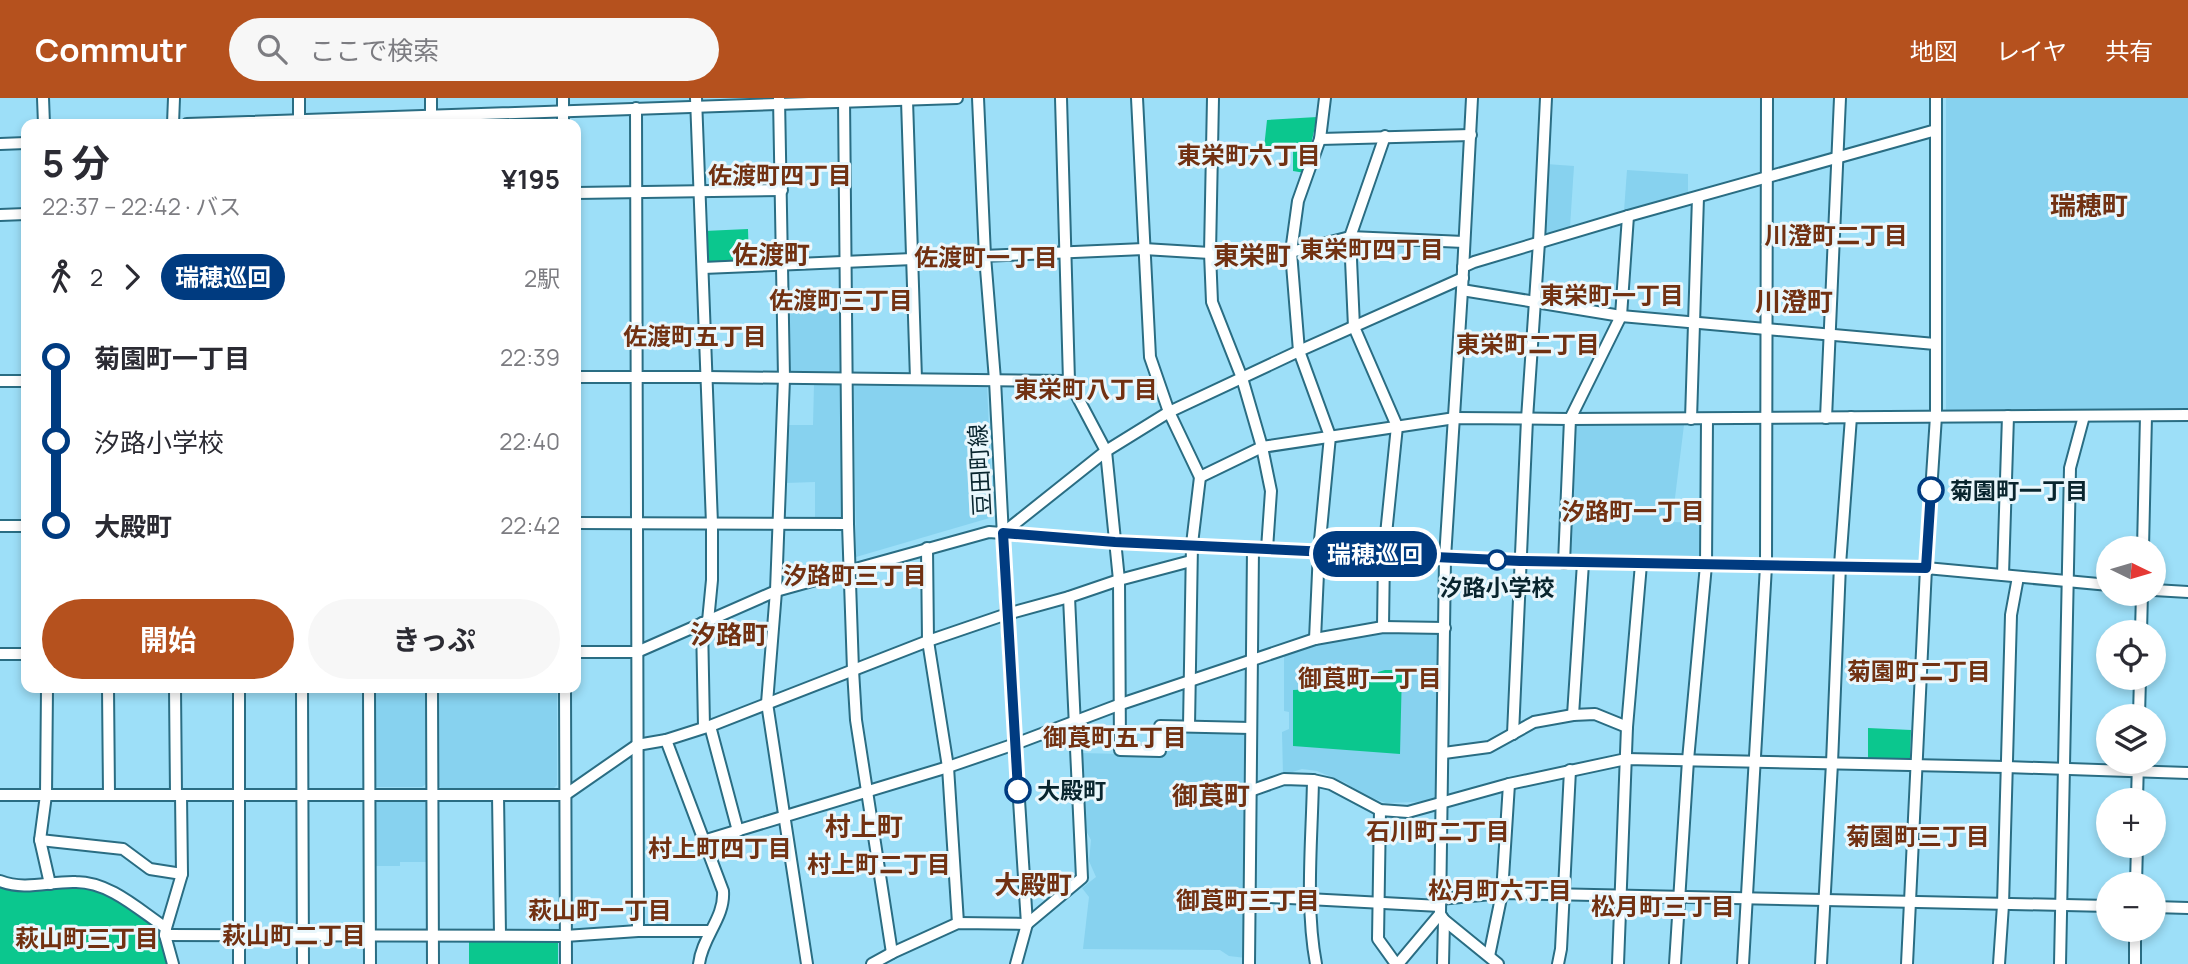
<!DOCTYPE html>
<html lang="ja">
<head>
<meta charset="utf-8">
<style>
	:root { --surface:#fff; --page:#f7f7f7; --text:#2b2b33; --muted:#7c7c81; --accent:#b5511e }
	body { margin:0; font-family:Manrope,"Noto Sans JP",sans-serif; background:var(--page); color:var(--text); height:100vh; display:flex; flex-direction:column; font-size:26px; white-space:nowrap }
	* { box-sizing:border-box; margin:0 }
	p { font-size:23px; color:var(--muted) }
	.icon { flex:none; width:38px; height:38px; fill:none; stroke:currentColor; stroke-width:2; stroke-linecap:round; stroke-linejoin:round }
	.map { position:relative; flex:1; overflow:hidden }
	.panel { position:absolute; left:21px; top:21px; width:560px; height:574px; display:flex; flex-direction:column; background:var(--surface); border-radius:14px; box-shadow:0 4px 10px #0003 }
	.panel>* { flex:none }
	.badge { padding:0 14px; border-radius:23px; font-size:24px; line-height:46px }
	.needle { width:46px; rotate:95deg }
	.controls { position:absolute; left:2096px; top:438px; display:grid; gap:14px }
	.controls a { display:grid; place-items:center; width:70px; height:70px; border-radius:50%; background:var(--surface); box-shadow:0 4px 10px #0003; font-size:35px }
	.map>.badge { position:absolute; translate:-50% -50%; box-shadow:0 0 0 4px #fff }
	.legs { display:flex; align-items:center; gap:10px; height:77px; padding:0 21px; font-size:23px }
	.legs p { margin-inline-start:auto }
	.summary { display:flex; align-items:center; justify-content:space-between; height:119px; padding:0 21px }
	h1 { font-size:38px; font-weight:700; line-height:52px }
	.primary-button { display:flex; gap:14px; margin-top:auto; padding:14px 21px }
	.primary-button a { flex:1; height:80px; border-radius:42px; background:var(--accent); color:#fff; font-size:28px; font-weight:700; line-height:80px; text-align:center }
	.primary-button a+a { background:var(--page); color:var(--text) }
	ul { padding:0 21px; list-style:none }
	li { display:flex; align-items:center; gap:24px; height:84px; font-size:26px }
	li i { display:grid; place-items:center; width:10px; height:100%; margin:0 9px; background:currentColor }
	li i::after { content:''; width:18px; height:18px; margin:-9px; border:5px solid; border-radius:50%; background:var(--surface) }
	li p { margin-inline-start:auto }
	li:first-child i { background:linear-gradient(#0000 50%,currentColor 0) }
	li:last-child i { background:linear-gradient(currentColor 50%,#0000 0) }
	header { display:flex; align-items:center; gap:42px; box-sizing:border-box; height:98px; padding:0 35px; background:var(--accent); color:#fff }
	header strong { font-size:33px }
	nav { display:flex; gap:38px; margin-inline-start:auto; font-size:24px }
	.search { width:490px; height:63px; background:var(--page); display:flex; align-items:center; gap:18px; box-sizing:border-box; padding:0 24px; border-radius:38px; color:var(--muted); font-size:26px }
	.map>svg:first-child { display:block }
	.built { fill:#87d2ef }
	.green { fill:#0bc78e }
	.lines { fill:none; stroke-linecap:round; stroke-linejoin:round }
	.minor-casing { stroke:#2a6d83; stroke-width:14 }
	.minor { stroke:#fff; stroke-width:10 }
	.line-1-casing { stroke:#fff; stroke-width:16 }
	.line-1 { stroke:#003b80; stroke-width:10 }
	.stop-1-dot { fill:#fff; stroke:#003b80; stroke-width:3.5 }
	.labels { text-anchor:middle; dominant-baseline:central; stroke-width:6; stroke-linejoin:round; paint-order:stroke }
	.street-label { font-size:23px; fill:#09252e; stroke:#eaf7fc }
	.stop-label { font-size:23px; font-weight:bold; fill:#09252e; stroke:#eaf7fc; text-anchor:start }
	.neighbourhood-label { font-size:24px; font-weight:bold; fill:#713112; stroke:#eaf7fc }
	.quarter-label { font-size:26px; font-weight:bold; fill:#713112; stroke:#eaf7fc }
</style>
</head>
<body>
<header>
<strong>Commutr</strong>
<div class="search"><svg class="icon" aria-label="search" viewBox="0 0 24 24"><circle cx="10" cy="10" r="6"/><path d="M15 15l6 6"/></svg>ここで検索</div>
<nav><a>地図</a><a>レイヤ</a><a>共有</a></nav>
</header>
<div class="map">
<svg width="2188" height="866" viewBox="0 0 2188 866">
	<rect width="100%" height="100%" fill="#9ddff8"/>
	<g class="built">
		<polygon points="1946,0 2188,0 2188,314 1946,315"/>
		<polygon points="1546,66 1574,68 1570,129 1544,137"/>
		<polygon points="1627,72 1688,76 1688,94 1624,113"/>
		<polygon points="788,202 841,203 843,274 841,278 791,276 789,274"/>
		<polygon points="814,286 840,287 843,290 844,419 841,423 815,422 815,384 785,385 788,327 813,327"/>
		<polygon points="987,287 993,419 856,459 854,288"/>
		<polygon points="1578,326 1684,327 1672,424 1704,425 1702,458 1572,455 1569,452 1572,331"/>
		<polygon points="1383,535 1436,535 1438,537 1435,701 1416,704 1386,705 1361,696 1346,685 1317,673 1302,671 1283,677 1282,634 1289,631 1289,614 1284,613 1284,555 1315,545"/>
		<polygon points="372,590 427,590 426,686 422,689 372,689"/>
		<polygon points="438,590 557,590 557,687 554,690 441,690 438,688"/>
		<polygon points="1167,632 1245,634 1246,860 1229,858 1220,852 1083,851 1089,799 1082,790 1096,779 1089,763 1091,742 1085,731 1082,655 1160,657 1163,635"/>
		<polygon points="375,704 426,704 429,706 428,764 400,764 400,768 373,768"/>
	</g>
	<g class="green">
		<polygon points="1317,19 1305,75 1293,73 1293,51 1264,50 1267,22"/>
		<polygon points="748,131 749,165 705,166 704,133"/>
		<polygon points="1385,572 1402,572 1400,656 1293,648 1293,592 1330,590 1331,581 1377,580 1378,574"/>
		<polygon points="1868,630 1911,632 1910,663 1868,660"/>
		<polygon points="0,783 89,785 166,830 173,866 0,866"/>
		<rect x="469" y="843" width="89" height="23"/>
	</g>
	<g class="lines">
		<g class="minor-casing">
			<g id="minor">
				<polyline points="43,0 44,26"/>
				<polyline points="299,0 299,26"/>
				<polyline points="563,0 563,26"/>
				<polyline points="696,0 712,426 712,482 708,523"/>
				<polyline points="779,0 784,280 776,493 767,605 807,866"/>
				<polyline points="844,0 848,426 853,572 856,622 892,855"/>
				<polyline points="978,0 985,158 995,282 1007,516 1027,826 1016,866"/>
				<polyline points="1061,0 1069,283 1106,353 1119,482 1120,652 1160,653 1160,628 1251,630"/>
				<polyline points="1137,0 1150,259 1169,314 1200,379 1262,349 1455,320 1570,321 2188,317"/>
				<polyline points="1213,0 1210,155 1212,204 1242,280 1262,349 1271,393 1267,451"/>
				<polyline points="907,2 916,281"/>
				<polyline points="636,10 638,833"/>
				<polyline points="173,26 174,0"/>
				<polyline points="187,26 957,0"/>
				<polyline points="431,26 431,0"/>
				<polyline points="1320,41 1471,37"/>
				<polyline points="0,46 26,45"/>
				<polyline points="576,95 782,92"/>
				<polyline points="0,117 26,116"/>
				<polyline points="1463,169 1474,164 1628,118 1936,32"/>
				<polyline points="703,170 1144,151 1210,155 1291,154 1350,139 1464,144"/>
				<polyline points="1462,192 1621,218 1935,246"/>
				<polyline points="576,279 706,279 1069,283"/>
				<polyline points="0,283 26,283"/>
				<polyline points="1826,320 1840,0"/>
				<polyline points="1691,321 1698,99"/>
				<polyline points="576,425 848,426"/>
				<polyline points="0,428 26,428"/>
				<polyline points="1003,435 1106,353 1169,314 1299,253 1463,180"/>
				<polyline points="927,450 928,543 948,669 958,825"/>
				<polyline points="2143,450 2146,318"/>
				<polyline points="1564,465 1570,321 1621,218 1628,118"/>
				<polyline points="2003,477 2008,318"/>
				<polyline points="2154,492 2188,494"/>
				<polyline points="702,525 704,629"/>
				<polyline points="1383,529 1384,456 1397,328 1354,229 1350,139 1385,38"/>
				<polyline points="2141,534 2142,495"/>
				<polyline points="1315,541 1319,453 1330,338 1299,253 1291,154 1298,103 1320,41 1325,0"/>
				<polyline points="576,554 637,554 776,493 989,434 1115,444 1520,463 1926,470 2109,487"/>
				<polyline points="0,556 26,556"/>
				<polyline points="47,590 46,697 40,742 50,786"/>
				<polyline points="108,590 109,696"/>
				<polyline points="175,590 176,697"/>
				<polyline points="302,590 303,866"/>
				<polyline points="369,590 370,866"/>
				<polyline points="432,590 433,866"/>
				<polyline points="565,590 566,866"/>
				<polyline points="1573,617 1583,465"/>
				<polyline points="2139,618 2140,579"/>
				<polyline points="710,628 738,733"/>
				<polyline points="1189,628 1192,446 1200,379"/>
				<polyline points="1513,636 1527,321 1539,144 1546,0"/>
				<path d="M 666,642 L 723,793 C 725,820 702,839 699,866"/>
				<polyline points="1444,655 1489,649 1534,624 1573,617 1595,616 1627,629"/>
				<path d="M 1313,682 C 1312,741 1305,808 1316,866"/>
				<polyline points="1250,693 1284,681 1313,682 1331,686 1380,712 1408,714 1509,686 1626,661 2006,669 2188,675"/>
				<polyline points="0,697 565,697 637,647 666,642 710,628 928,543 1007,516 1069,499 1119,482 1191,463"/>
				<polyline points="498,697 500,837"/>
				<polyline points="2137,702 2138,663"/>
				<polyline points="1380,712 1378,841 1396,866"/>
				<polyline points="40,742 123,751 150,771 182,776"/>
				<polyline points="703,743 948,669 1015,646 1121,606 1315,541 1383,529 1445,530"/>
				<path d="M 0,783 C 26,793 49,783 76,784 C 110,784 139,812 166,830 L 165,837 L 173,866"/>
				<polyline points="2136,786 2137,747"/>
				<polyline points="1249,798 1440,808"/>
				<polyline points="1440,801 1502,795 2109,808"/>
				<polyline points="2154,809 2188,810"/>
				<polyline points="1440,816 1444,822 1498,866"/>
				<polyline points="166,830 182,776 181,697"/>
				<polyline points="165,837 565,838 638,833 710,833"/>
				<polyline points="1489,858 1502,795 1509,686"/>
				<polyline points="239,866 239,590"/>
				<polyline points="872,866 892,855 958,825 1027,826 1082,780 1069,499"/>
				<polyline points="1249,866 1253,450"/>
				<polyline points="1398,866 1440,816 1445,460 1462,192 1472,0"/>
				<polyline points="1443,866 1444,822"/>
				<polyline points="1558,866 1561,851 1570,672"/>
				<polyline points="1618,866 1627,629 1641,466"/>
				<polyline points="1675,866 1688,662 1706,467 1707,321"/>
				<polyline points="1743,866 1766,468 1767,0"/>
				<polyline points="1821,866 1832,665 1840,467 1851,319"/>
				<polyline points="1907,866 1926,470 1936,318 1936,0"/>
				<polyline points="1999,866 2003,807 2011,517 2018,479"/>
				<polyline points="2060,866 2070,370 2084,318"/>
				<polyline points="2135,866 2135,831"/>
			</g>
		</g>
		<use href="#minor" class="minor"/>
	</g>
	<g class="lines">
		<g class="line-1-casing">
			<polyline id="line-1" points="1018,692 1003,435 1115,444 1520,463 1926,470 1931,392"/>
		</g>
		<use href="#line-1" class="line-1"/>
	</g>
	<g class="stop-1-dot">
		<circle cx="1931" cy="392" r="12"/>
		<circle cx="1497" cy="462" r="9"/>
		<circle cx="1018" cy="692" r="12"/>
	</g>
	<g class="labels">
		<g class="street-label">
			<text transform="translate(979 372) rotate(-93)">豆田町線</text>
		</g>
		<g class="stop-label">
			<text x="1950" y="392">菊園町一丁目</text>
			<text x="1497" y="489" text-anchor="middle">汐路小学校</text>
			<text x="1037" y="692">大殿町</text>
		</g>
		<g class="neighbourhood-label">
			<text x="1249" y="56">東栄町六丁目</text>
			<text x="780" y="76">佐渡町四丁目</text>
			<text x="1836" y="136">川澄町二丁目</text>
			<text x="1372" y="150">東栄町四丁目</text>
			<text x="986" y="158">佐渡町一丁目</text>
			<text x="1612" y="196">東栄町一丁目</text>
			<text x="841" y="201">佐渡町三丁目</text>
			<text x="695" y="237">佐渡町五丁目</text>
			<text x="1528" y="245">東栄町二丁目</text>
			<text x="1086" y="290">東栄町八丁目</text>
			<text x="1633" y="412">汐路町一丁目</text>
			<text x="855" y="476">汐路町三丁目</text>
			<text x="1919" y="572">菊園町二丁目</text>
			<text x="1370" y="579">御莨町一丁目</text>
			<text x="1115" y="638">御莨町五丁目</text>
			<text x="1438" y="732">石川町二丁目</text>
			<text x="1918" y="737">菊園町三丁目</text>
			<text x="720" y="749">村上町四丁目</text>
			<text x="879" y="765">村上町二丁目</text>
			<text x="1500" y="791">松月町六丁目</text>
			<text x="1248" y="801">御莨町三丁目</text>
			<text x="1663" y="807">松月町三丁目</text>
			<text x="600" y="811">萩山町一丁目</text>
			<text x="294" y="836">萩山町二丁目</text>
			<text x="87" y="839">萩山町三丁目</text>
		</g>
		<g class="quarter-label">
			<text x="2089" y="107">瑞穂町</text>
			<text x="771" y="156">佐渡町</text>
			<text x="1252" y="157">東栄町</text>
			<text x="1794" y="203">川澄町</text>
			<text x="729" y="536">汐路町</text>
			<text x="1211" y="697">御莨町</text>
			<text x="864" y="728">村上町</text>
			<text x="1033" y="786">大殿町</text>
		</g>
	</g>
</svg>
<div class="controls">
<a><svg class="needle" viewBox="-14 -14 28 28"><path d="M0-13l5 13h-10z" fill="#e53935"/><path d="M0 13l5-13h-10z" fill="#7c7c81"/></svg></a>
<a><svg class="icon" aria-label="locate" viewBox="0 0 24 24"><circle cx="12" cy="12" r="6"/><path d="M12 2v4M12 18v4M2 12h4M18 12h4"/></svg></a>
<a><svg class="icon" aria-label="layers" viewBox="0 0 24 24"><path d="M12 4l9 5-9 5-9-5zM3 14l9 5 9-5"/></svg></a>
<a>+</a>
<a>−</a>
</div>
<b class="badge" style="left:1375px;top:456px;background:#003b80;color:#fff">瑞穂巡回</b>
<section class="panel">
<div class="summary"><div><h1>5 分</h1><p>22:37 – 22:42 · バス</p></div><b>¥195</b></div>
<div class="legs"><svg class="icon" aria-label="walk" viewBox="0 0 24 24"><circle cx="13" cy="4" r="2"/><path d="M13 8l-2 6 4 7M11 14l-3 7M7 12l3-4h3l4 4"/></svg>2<svg class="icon" aria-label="forward" viewBox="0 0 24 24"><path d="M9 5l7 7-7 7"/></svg><b class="badge" style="background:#003b80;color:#fff">瑞穂巡回</b><p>2駅</p></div>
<ul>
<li><i style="color:#003b80"></i><b>菊園町一丁目</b><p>22:39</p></li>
<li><i style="color:#003b80"></i><span>汐路小学校</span><p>22:40</p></li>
<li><i style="color:#003b80"></i><b>大殿町</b><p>22:42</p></li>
</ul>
<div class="primary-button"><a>開始</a><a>きっぷ</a></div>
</section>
</div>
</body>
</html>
